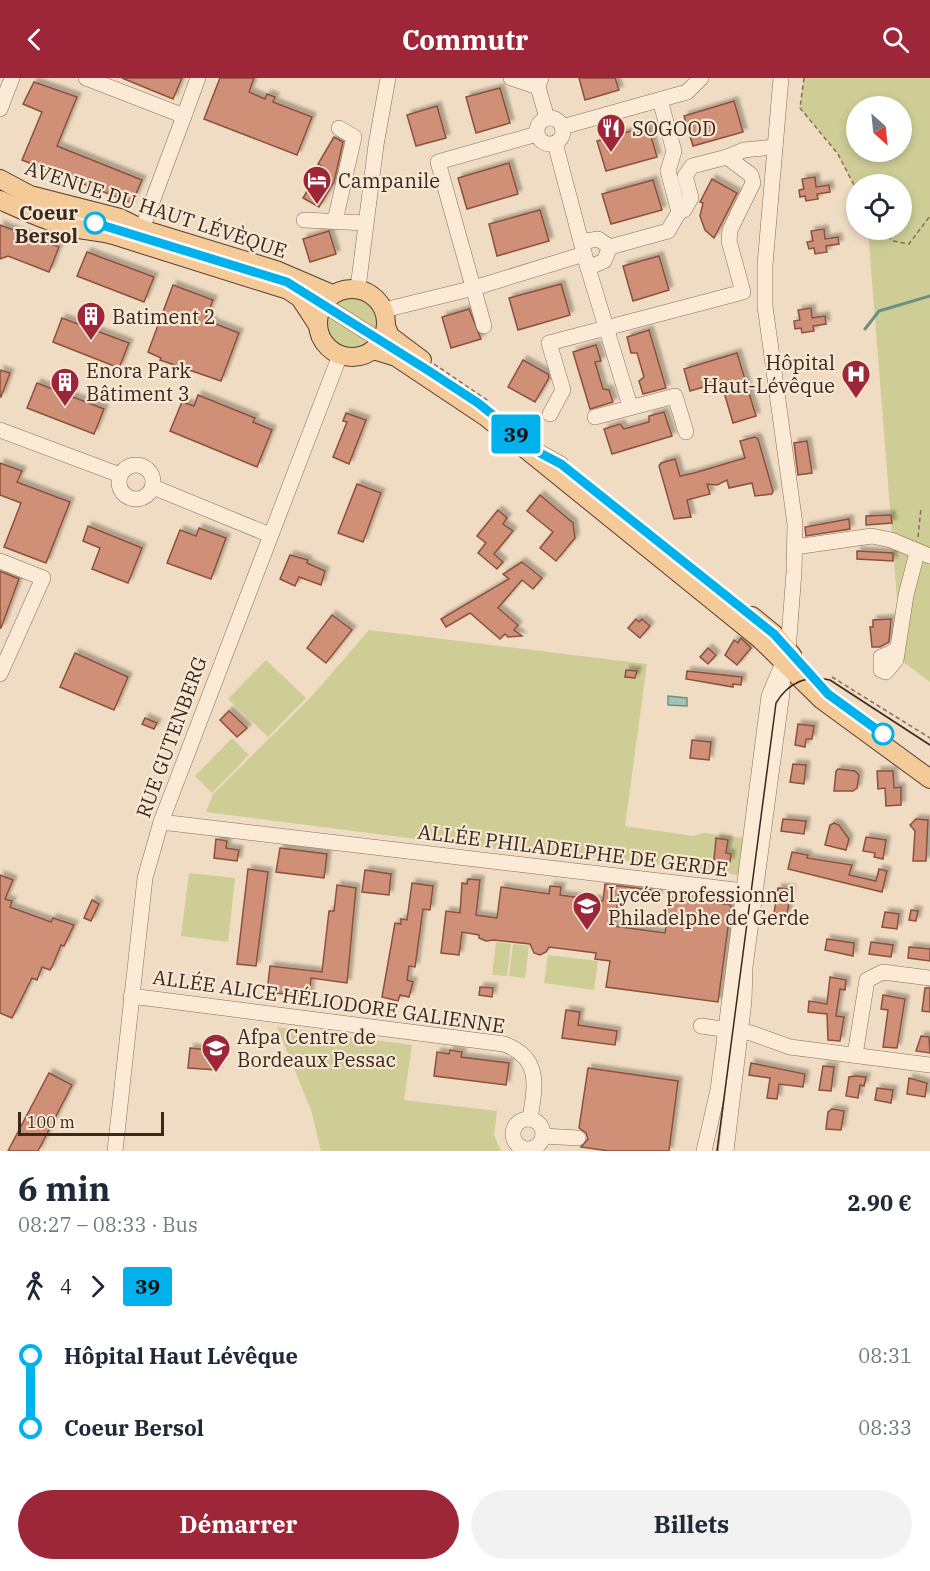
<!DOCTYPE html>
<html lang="fr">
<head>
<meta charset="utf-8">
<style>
	:root { --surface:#fff; --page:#f2f2f3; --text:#1f2937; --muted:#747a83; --accent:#9d2639 }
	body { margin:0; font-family:"IBM Plex Serif",serif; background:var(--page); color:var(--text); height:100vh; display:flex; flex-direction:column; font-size:22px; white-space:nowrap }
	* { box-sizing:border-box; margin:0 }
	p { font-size:20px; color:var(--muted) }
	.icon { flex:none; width:33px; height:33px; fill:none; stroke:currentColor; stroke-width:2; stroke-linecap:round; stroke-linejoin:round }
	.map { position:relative; height:1073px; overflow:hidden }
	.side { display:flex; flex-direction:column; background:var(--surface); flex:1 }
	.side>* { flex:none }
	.badge { padding:0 12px; border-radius:4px; font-size:21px; line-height:39px }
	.needle { width:39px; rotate:153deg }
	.tools { position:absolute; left:846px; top:18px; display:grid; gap:12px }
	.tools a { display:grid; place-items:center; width:66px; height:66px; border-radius:50%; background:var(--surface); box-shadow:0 3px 9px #0003; font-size:30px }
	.scale { position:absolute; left:18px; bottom:15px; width:146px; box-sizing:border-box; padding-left:6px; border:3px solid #3a271d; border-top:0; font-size:16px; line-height:21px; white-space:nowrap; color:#3a271d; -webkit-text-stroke:4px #f7e7d3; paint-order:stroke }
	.map>.badge { position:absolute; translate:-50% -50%; box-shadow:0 0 0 3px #fff }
	.legs { display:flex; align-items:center; gap:9px; height:66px; padding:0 18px; font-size:20px }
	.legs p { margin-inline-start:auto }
	.overview { display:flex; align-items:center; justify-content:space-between; height:102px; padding:0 18px }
	h1 { font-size:33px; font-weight:700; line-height:45px }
	.cta { display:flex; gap:12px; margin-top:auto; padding:12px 18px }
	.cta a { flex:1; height:69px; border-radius:36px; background:var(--accent); color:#fff; font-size:24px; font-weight:700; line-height:69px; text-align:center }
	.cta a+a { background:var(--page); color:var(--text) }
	ul { padding:0 18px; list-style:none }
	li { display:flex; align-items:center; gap:21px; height:72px; font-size:22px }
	li i { display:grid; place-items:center; width:9px; height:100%; margin:0 8px; background:currentColor }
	li i::after { content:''; width:15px; height:15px; margin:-8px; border:4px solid; border-radius:50%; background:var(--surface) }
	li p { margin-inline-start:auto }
	li:first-child i { background:linear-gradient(#0000 50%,currentColor 0) }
	li:last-child i { background:linear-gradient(currentColor 50%,#0000 0) }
	header { display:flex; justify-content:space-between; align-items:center; height:78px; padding:0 18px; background:var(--accent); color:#fff; font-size:27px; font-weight:700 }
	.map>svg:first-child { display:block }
	.green { fill:#cfcd96; fill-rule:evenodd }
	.water { fill:#a5c3b5; stroke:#6b9182; stroke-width:1.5 }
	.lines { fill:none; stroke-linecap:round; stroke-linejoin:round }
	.stream { stroke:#6b9182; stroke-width:3 }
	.building { fill:#d08f77; stroke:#8b513d; stroke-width:1.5; filter:url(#shadow) }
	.minor-casing { stroke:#8b6c59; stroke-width:16 }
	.major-casing { stroke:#593b2d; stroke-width:20 }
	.path { stroke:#8b6c59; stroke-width:1.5; stroke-dasharray:4.5 3; stroke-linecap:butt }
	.minor { stroke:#faead6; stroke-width:15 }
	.major { stroke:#f5ca99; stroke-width:18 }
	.tram { stroke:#3a271d; stroke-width:1.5 }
	.line-1-casing { stroke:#fff; stroke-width:14 }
	.line-1 { stroke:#00b1eb; stroke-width:9 }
	.stop-1-dot { fill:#fff; stroke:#00b1eb; stroke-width:3 }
	.labels { text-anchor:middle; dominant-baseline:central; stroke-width:4.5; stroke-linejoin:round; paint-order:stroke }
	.poi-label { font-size:20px; fill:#3a271d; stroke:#f7e7d3; text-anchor:start }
	.street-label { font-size:20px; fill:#3a271d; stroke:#f7e7d3 }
	.stop-label { font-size:20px; font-weight:bold; fill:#3a271d; stroke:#f7e7d3; text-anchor:end }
</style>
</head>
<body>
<header><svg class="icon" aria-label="back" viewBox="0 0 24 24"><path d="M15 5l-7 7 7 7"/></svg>Commutr<svg class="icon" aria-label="search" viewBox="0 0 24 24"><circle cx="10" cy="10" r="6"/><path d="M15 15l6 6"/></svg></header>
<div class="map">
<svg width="930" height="1073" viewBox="0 0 930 1073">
	<defs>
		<filter id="shadow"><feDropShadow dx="4" dy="-4" stdDeviation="1.5" flood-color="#0004"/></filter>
	</defs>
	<rect width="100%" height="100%" fill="#f0dcc3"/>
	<g class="green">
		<path d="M 804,0 L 930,0 L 930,604 L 902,583 L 868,152 L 902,152 L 902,106 L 856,106 L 856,111 L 838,76 L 800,30 ZM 856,28 L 902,28 L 902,74 L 856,74 Z"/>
		<path d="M 347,215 C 371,215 382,232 379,253 L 330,225 Z"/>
		<path d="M 325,233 L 371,265 C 347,282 312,262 325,233 Z"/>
		<polygon points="369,552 647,586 625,748 693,758 704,755 744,760 739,797 512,768 509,773 206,734 213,716 312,618"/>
		<polygon points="266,582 306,620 268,659 228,621"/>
		<polygon points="232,660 249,677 212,715 195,698"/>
		<polygon points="189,795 235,800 228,864 181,858"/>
		<polygon points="496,864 511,866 507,898 492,897"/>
		<polygon points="513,866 529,868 525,900 509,898"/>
		<polygon points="548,877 598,883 594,912 544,905"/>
		<polygon points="277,949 412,967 404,1022 497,1033 494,1057 501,1073 321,1073 311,1032"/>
	</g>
	<polygon class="water" points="668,618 687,620 687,628 668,627"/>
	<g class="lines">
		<polyline class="stream" points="865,251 879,233 930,218"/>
	</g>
	<g class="building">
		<polygon points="122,0 182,0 173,21"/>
		<polygon points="220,0 254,0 249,14 265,21 267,16 275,19 273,24 312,39 297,77 204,41"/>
		<polygon points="579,0 615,0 619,12 585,22"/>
		<polygon points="34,4 77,19 57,68 142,102 132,125 22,82 42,34 23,26"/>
		<polygon points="500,10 510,45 476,55 466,19"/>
		<polygon points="734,23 743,54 693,68 684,38"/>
		<polygon points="437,28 446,60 416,68 407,37"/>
		<polygon points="648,48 657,79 606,93 597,63"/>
		<polygon points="334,59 343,64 334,104 319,129 303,120 322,88 318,86"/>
		<polygon points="509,85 518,116 467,131 458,100"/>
		<polygon points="815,99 816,109 829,107 830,114 817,116 818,121 806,123 805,118 800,119 799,112 804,111 802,101"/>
		<polygon points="712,101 737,115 714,160 705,152 700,138 703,125 700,124"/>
		<polygon points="653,102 662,132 611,146 602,116"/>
		<polygon points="540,132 549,163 497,178 489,146"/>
		<polygon points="0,147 59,169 49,194 8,178 0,181"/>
		<polygon points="824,151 825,161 838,159 839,166 826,168 827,174 815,176 814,170 809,171 807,164 813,163 811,153"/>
		<polygon points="329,153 336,176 310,184 303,161"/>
		<polygon points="87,174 154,199 144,224 77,198"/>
		<polygon points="659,178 669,212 633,223 623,188"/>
		<polygon points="561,206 570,237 518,252 509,220"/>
		<polygon points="173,207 213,222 206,240 212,242 211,244 239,255 221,303 160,282 161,280 148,274"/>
		<polygon points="811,230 812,240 825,238 826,246 813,248 814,253 802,255 801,250 795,251 794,243 800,242 798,232"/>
		<polygon points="469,231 481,261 451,270 442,239"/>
		<polygon points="62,240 129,265 119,290 53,264"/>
		<polygon points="649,252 666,310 643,316 639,303 644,299 637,275 631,275 627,259"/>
		<polygon points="596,267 601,283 595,284 603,311 609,312 613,324 590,331 573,274"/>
		<polygon points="737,275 756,338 733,345 721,304 690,313 684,291"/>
		<polygon points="523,282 548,296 549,300 535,324 508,309"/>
		<polygon points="0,292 10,295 1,319 0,319"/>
		<polygon points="37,305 104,331 94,356 27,330"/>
		<polygon points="198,317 255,340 253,344 272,352 257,389 170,353 182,324 194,328"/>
		<polygon points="664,334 672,358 612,376 604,351 620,346 624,351 649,344 649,338"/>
		<polygon points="346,335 366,342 349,386 333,379 347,344 343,343"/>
		<polygon points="755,359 758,361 773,413 772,416 755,418 752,405 729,410 727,402 717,407 707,406 710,416 687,422 691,439 674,441 659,388 661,385 675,381 680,398 694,395 745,380 740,363"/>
		<polygon points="807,363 812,395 798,397 794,365"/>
		<polygon points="0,385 22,393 17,404 70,424 46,485 4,469 21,425 0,417"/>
		<polygon points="357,406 381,415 363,464 338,455"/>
		<polygon points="540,417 573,445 575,460 556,483 540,470 553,454 527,433"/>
		<polygon points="498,432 507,440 503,446 513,453 494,476 503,484 497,491 478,475 486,465 477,458"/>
		<polygon points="891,437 892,445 866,447 866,438"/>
		<polygon points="849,441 850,451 806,458 805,449"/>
		<polygon points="88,448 142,470 128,505 92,491 100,470 83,463"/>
		<polygon points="199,450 226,460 211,501 167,485 180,452 196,458"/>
		<polygon points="857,473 893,475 893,483 857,481"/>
		<polygon points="290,477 308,482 307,485 325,493 321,507 299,499 295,508 280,501"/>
		<polygon points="522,484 542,500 533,511 522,502 498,530 518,547 514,552 522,558 508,559 505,556 500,561 470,535 446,549 441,541 509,501 503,496"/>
		<polygon points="0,493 19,501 1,550 0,550"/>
		<polygon points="332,537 352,552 326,585 307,570"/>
		<polygon points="636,541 639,544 642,541 650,548 640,560 628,550"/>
		<polygon points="891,541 889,564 880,569 872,569 870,549 873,549 873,542"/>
		<polygon points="741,560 751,570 737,587 725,577 734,562 738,565"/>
		<polygon points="708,570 716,577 708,586 700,579"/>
		<polygon points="75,575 128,599 114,632 60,609"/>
		<polygon points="626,592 637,593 635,600 625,599"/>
		<polygon points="687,593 742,599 741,607 733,606 733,609 686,601"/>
		<polygon points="229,633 247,650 237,659 220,642"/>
		<polygon points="145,640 157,645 154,651 142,646"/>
		<polygon points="798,646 814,648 812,661 806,661 805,669 795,667"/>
		<polygon points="692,662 711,664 709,682 690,680"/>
		<polygon points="793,686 806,687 804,706 790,704"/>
		<polygon points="838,691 855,693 859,697 857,710 853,713 834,713 836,693"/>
		<polygon points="877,693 893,693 894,710 901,709 901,727 886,728 885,710 878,711"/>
		<polygon points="783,741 806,743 804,756 781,753"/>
		<polygon points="916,741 928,742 926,783 913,783 915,753 910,747"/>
		<polygon points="834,745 839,747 849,761 846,772 825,767 830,747"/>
		<polygon points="866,759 886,762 883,781 874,779 875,775 863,773"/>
		<polygon points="716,760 728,762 726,775 731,776 730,784 714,782"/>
		<polygon points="216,761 227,763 226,770 239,772 237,783 214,780"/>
		<polygon points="280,770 327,776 324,800 276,794"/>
		<polygon points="792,774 808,777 807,780 852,787 849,797 876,803 879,791 887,793 882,814 788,791"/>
		<polygon points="248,791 268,794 256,888 237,886"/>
		<polygon points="365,792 391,796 389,817 362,814"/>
		<polygon points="0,797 13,802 5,821 12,823 10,829 51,844 53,840 74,847 64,868 61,867 52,889 50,892 42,889 37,902 32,900 12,940 0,935"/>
		<polygon points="468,801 480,802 476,837 497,840 501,809 549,816 550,808 561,809 560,817 603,823 605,806 659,813 658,819 619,814 614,848 665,855 670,819 731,827 718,924 606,909 610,883 595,881 596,875 549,869 546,874 540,877 534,875 530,866 494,862 486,863 479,860 479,857 462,854 459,877 441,875 446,833 460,835 462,805 467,806"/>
		<polygon points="412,805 433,808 430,832 423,831 415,889 409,888 407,902 413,904 409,919 400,917 398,923 382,919 395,845 401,846 401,841 407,842"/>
		<polygon points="337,807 356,810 347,905 311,900 309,919 267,914 270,888 322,894 329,833 334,833"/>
		<polygon points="778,810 791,811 787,837 774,835"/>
		<polygon points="92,822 99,826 91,843 84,840"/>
		<polygon points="911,832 918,833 916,843 909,842"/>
		<polygon points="885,834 899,836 897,851 882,849"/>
		<polygon points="827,861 854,865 853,878 825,872"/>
		<polygon points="871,864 893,867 891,879 869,876"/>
		<polygon points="909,869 930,871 930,883 908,880"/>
		<polygon points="830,899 846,902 845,912 840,911 836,938 844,939 840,963 828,962 827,936 808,934 809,923 827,926"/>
		<polygon points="480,909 493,910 492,919 479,917"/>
		<polygon points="925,910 930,910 930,934 922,933"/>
		<polygon points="883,917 905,921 897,970 883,969 888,932 881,931"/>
		<polygon points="566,932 580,934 578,947 617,953 615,967 562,960"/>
		<polygon points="921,958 929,959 930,975 916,973"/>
		<polygon points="190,970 219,973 217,992 188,990"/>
		<polygon points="450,972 462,974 461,979 509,985 506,1007 434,998 437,974 449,976"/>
		<polygon points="751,985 805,996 803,1009 779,1006 777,1021 767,1020 770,1000 749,997"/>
		<polygon points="823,988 834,989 831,1013 819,1012"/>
		<polygon points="588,990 678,1003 669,1073 609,1073 581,1069 588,1061 586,1055 579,1050"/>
		<polygon points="49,995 72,1007 38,1073 8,1073"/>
		<polygon points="856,998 866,999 864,1008 860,1007 858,1020 846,1018 849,999"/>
		<polygon points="909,1000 927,1005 925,1019 907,1016"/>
		<polygon points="877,1010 893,1012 891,1025 875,1022"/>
		<polygon points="832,1031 844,1033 841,1052 826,1051 828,1034"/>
	</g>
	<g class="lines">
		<g class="minor-casing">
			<g id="minor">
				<polyline points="86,0 184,38 198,0"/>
				<polyline points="511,0 538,9"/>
				<polyline points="541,0 538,9 547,40"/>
				<polyline points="0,31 12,0"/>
				<circle cx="550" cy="53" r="13"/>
				<polyline points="562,49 687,14 701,0"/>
				<polyline points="555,65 588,190 630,328"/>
				<polyline points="727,79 744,72 774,69"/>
				<polyline points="42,128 114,150"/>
				<polyline points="304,142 365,145"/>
				<polyline points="335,143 354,59 339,50"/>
				<polyline points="142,151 184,38"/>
				<polyline points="581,164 598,161 610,169 604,183 588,190"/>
				<polyline points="610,169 668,153 679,134"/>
				<polyline points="291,206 400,275"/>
				<polyline points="358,210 376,67 388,0"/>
				<polyline points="384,232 474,210 584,176"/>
				<polyline points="484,248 438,84 537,56"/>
				<polyline points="550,336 563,312 549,265 743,214 729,163 730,152 753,105 751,97 727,79 692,88 685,98 691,120 684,132 679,134 668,93 674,73 660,22"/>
				<polyline points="595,339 675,318 686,354"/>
				<polyline points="0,352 120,397"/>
				<polyline points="536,372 561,386"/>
				<circle cx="136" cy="404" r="17"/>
				<polyline points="153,409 270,457"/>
				<polyline points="795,469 872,458 891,462 930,478"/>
				<polyline points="0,483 43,500 0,596"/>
				<polyline points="897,570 891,575 881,579 881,592 886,594 896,582 906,517 917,475"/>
				<polyline points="161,744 744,813"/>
				<path d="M 131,918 L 504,966 C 542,980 535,1008 530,1041"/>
				<polyline points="701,948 751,955 790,969 930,987"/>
				<polyline points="855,977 867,902 883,894 930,900"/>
				<circle cx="528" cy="1056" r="15"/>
				<polyline points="543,1058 578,1060"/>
				<polyline points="115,1073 145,800 161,744 340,277"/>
				<polyline points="704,1073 718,1012 769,618 788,573 794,494 795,446 765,228 765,187 781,0"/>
				<polyline points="726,1073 744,923 745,889 782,615 783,591"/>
			</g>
		</g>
		<g class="major-casing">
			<g id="major">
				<polyline points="0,101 30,117 120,140 142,151 276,192 332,216"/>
				<path d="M 0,122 C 22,132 43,142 66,148 C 82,153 98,153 113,157 L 288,212 L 300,220 L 317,246"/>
				<circle cx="352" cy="245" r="34"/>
				<polyline points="386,248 390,258 422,282"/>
				<polyline points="373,272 396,279 486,339 760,561 822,622 930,701"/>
				<polyline points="752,538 774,556 792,577"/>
			</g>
		</g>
		<g class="path">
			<polyline points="804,0 800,30 838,76 856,111"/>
			<polyline points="883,152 893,163 909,166 930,138"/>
			<polyline points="371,206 385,219"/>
			<polyline points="315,261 326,280"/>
			<polyline points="434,286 490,324"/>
			<polyline points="350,288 365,282"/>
			<polyline points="573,390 607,418"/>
			<polyline points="652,455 743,526"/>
			<polyline points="918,459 921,430"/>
			<polyline points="832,599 930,660"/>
		</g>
		<use href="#minor" class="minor"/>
		<use href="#major" class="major"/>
		<path class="tram" d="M 717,1073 L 776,625 C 788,605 807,596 830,602 L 930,667"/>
	</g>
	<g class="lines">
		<g class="line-1-casing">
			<polyline id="line-1" points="95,145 287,204 429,293 478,325 540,375 561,386 774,556 828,616 883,656"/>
		</g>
		<use href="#line-1" class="line-1"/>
	</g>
	<defs>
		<g id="restaurant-pin" transform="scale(1.5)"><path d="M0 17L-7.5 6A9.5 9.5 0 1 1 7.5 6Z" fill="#9d2639" stroke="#f7e7d3"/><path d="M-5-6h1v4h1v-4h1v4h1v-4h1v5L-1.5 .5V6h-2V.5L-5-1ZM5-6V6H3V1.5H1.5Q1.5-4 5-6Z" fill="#fff"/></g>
		<g id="hotel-pin" transform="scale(1.5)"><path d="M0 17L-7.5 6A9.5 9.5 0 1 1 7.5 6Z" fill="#9d2639" stroke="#f7e7d3"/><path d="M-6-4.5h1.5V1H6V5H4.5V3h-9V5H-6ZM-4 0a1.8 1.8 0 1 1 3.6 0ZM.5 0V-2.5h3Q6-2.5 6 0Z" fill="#fff"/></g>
		<g id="building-pin" transform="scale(1.5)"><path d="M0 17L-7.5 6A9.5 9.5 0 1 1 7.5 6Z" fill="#9d2639" stroke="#f7e7d3"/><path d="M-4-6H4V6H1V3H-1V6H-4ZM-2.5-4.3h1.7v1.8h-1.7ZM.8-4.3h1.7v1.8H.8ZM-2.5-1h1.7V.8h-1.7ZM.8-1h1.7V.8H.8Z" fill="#fff"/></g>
		<g id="hospital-pin" transform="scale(1.5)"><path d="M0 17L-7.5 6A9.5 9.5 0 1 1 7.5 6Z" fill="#9d2639" stroke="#f7e7d3"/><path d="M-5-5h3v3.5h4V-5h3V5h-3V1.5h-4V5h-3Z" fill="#fff"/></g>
		<g id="school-pin" transform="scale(1.5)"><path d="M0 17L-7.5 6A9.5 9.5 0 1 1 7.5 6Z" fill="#9d2639" stroke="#f7e7d3"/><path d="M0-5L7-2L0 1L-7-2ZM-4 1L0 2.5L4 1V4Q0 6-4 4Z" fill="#fff"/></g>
		<g id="university-pin" transform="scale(1.5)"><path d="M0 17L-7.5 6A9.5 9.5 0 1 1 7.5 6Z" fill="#9d2639" stroke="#f7e7d3"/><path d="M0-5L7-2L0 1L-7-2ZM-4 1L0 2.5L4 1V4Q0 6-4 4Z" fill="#fff"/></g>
	</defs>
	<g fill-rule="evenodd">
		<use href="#restaurant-pin" x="611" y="50"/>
		<use href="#hotel-pin" x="317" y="102"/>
		<use href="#building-pin" x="91" y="238"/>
		<use href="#hospital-pin" x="856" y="296"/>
		<use href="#building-pin" x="65" y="304"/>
		<use href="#school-pin" x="587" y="828"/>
		<use href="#university-pin" x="216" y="970"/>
	</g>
	<g class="stop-1-dot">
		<circle cx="95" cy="145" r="10"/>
		<circle cx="883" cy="656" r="10"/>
	</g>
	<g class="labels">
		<g class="poi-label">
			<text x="632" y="50">SOGOOD</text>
			<text x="338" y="102">Campanile</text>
			<text x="112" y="238">Batiment 2</text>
			<text x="835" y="284" text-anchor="end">Hôpital<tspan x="835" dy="23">Haut-Lévêque</tspan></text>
			<text x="86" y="292">Enora Park<tspan x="86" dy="23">Bâtiment 3</tspan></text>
			<text x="608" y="816">Lycée professionnel<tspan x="608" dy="23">Philadelphe de Gerde</tspan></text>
			<text x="237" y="958">Afpa Centre de<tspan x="237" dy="23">Bordeaux Pessac</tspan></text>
		</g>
		<g class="street-label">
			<text transform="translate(156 131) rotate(18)">AVENUE DU HAUT LÉVÈQUE</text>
			<text transform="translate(171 659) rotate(-70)">RUE GUTENBERG</text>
			<text transform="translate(573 772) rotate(7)">ALLÉE PHILADELPHE DE GERDE</text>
			<text transform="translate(329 923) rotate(8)">ALLÉE ALICE HÉLIODORE GALIENNE</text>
		</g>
		<g class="stop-label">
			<text x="78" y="134">Coeur<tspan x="78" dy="23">Bersol</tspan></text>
		</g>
	</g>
</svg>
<div class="tools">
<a><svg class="needle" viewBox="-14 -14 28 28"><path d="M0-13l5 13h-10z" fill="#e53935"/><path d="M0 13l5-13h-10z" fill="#747a83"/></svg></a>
<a><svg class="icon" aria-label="locate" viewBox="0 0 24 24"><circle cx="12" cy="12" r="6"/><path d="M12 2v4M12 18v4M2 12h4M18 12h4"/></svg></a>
</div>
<div class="scale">100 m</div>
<b class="badge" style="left:516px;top:356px;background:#00b1eb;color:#111">39</b>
</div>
<section class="side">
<div class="overview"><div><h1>6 min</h1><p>08:27 – 08:33 · Bus</p></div><b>2.90 €</b></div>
<div class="legs"><svg class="icon" aria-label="walk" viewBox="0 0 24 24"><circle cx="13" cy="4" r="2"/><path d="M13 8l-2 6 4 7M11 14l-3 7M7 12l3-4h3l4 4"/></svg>4<svg class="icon" aria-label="forward" viewBox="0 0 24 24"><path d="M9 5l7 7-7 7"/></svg><b class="badge" style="background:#00b1eb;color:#111">39</b></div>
<ul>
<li><i style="color:#00b1eb"></i><b>Hôpital Haut Lévêque</b><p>08:31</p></li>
<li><i style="color:#00b1eb"></i><b>Coeur Bersol</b><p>08:33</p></li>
</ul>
<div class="cta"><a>Démarrer</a><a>Billets</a></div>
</section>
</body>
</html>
